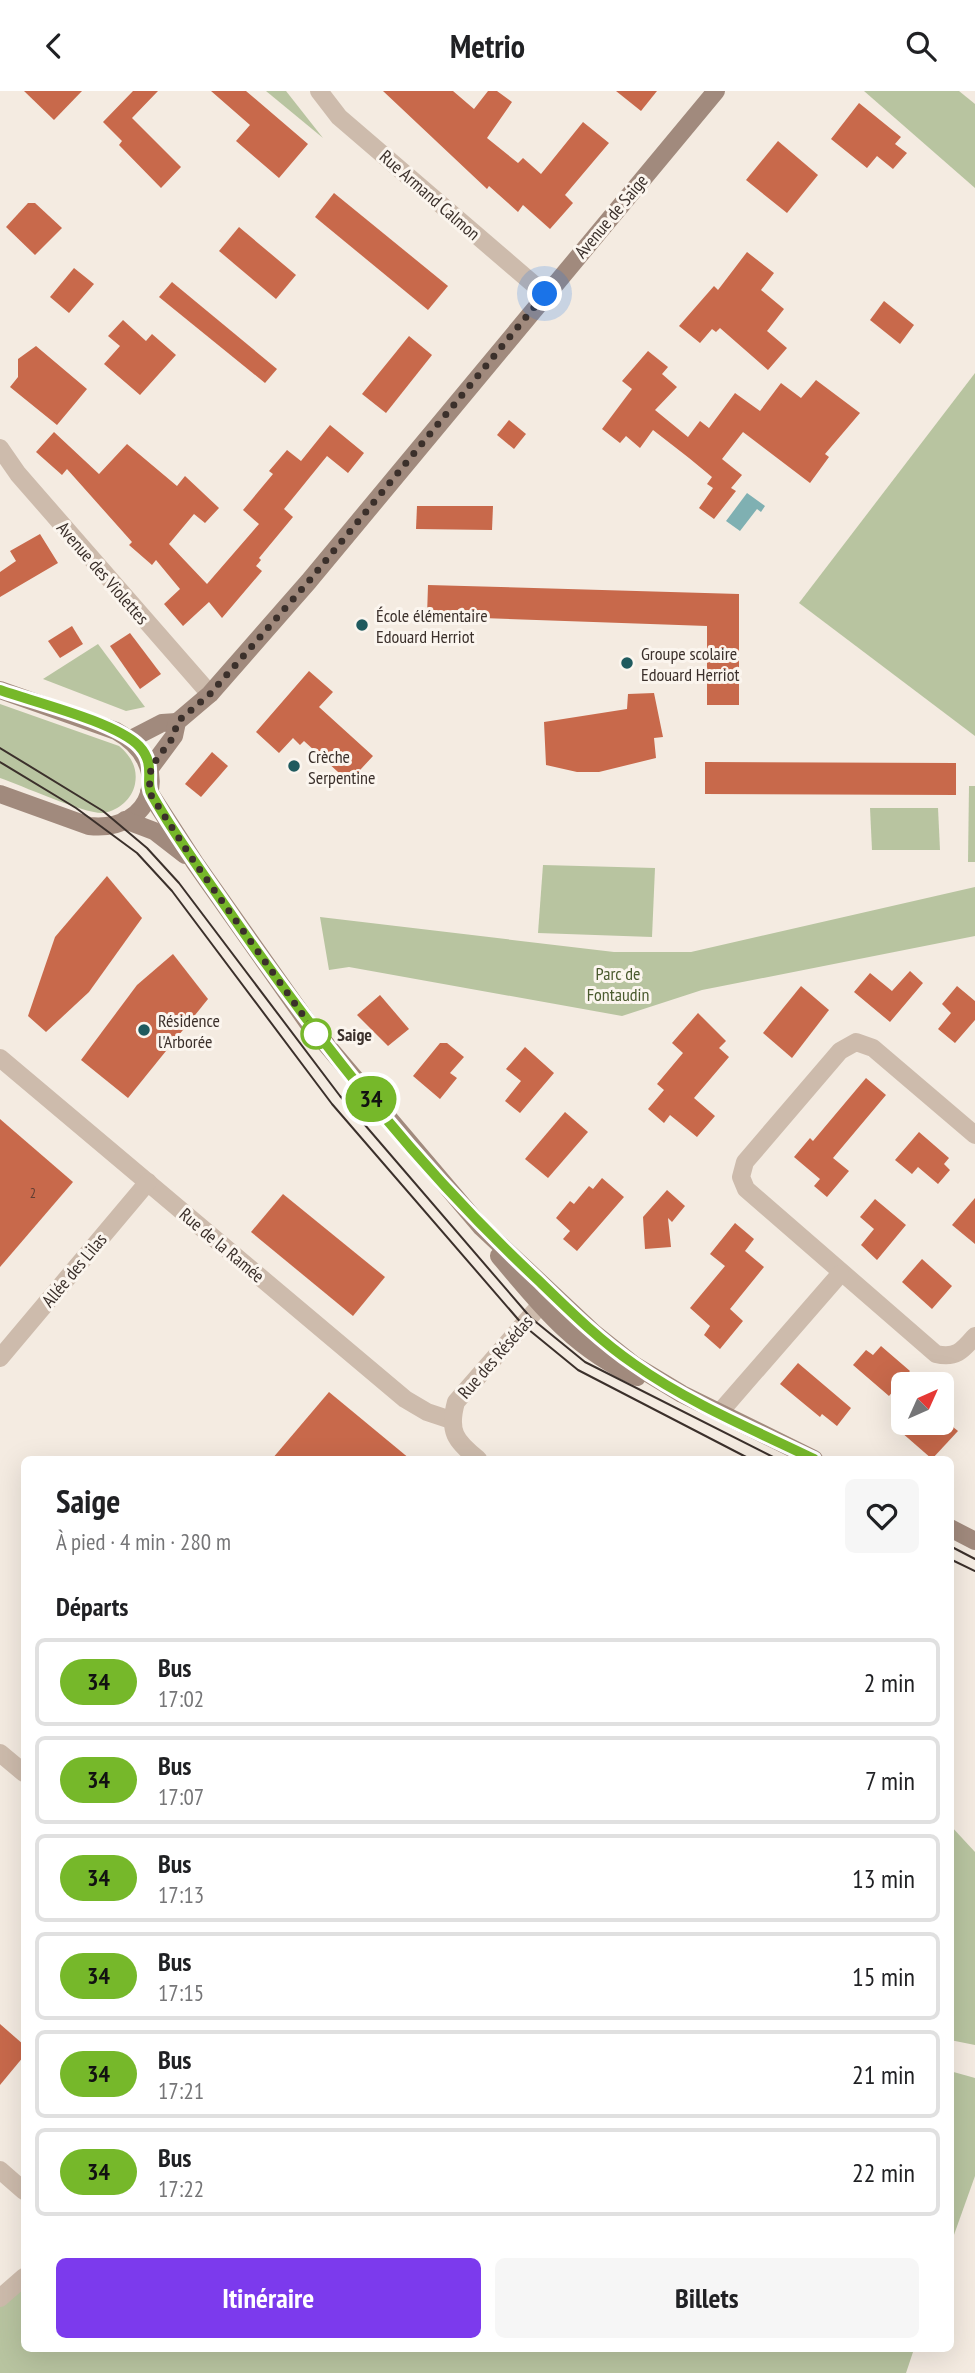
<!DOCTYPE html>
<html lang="fr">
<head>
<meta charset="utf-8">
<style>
	:root { --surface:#fff; --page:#f6f6f6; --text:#202124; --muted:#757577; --line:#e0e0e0; --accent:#7c3aed }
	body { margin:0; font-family:"PT Sans Narrow",sans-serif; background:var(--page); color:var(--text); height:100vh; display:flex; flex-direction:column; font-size:26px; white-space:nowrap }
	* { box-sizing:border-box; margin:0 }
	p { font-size:23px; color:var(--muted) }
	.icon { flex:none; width:38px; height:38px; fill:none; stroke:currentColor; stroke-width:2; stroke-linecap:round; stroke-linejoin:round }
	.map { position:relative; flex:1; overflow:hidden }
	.details { position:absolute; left:21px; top:1365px; width:933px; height:896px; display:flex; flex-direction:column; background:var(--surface); border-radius:10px; box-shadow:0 7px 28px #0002 }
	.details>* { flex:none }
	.badge { padding:0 14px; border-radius:23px; font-size:24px; line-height:46px }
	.needle { width:46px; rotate:45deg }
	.tools { position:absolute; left:891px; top:1281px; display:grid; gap:14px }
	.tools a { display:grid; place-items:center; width:63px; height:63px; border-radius:10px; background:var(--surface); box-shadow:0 7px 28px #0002; font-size:35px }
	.you { position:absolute; width:35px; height:35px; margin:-18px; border:5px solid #fff; border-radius:50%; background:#1a73e8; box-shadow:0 0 0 10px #1a73e833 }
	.map>.badge { position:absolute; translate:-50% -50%; box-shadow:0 0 0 4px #fff }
	h2 { padding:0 35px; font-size:26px; line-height:63px }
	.round { display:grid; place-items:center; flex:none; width:74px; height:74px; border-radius:10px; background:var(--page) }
	.head { display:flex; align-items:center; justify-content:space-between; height:119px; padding:0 35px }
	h1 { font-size:33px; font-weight:600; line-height:52px }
	.button { display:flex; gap:14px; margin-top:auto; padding:14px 35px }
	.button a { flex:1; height:80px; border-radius:10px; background:var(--accent); color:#fff; font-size:28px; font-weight:600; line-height:80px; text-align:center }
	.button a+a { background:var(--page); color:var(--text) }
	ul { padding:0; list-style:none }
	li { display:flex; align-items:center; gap:21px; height:88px; margin:0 14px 10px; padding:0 21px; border:4px solid var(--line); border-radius:10px }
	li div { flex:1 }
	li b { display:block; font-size:26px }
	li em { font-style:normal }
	li .badge { min-width:77px; font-weight:700; text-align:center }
	header { display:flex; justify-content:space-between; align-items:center; height:91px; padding:0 35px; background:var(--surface); font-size:32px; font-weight:600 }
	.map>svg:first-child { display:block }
	.green { fill:#b8c4a0 }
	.water { fill:#7fb0b2 }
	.building { fill:#c8694b }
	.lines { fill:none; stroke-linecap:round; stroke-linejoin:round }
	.street { stroke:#cdbbac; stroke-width:18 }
	.secondary { stroke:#a18a7d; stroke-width:18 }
	.tram { stroke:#3b302b; stroke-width:2 }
	.line-casing { stroke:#fff; stroke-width:16 }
	.line { stroke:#76b82a; stroke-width:10 }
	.walk { stroke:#3b302b; stroke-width:7; stroke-dasharray:0 12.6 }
	.poi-dot { fill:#1f5a5e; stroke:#fbf5ee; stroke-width:2.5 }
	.stop-dot { fill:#fff; stroke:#76b82a; stroke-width:3.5 }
	.labels { text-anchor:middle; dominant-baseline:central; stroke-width:6; stroke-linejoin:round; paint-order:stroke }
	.number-label { font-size:14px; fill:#5e3e33 }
	.street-label { font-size:18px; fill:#3b302b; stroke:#fbf5ee }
	.poi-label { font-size:18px; fill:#3b302b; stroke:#fbf5ee; text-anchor:start }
	.park-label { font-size:18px; fill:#4a5a2e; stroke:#fbf5ee }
	.stop-label { font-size:18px; font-weight:bold; fill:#3b302b; stroke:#fbf5ee; text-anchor:start }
</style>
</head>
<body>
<header><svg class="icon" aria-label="back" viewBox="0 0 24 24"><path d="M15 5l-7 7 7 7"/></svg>Metrio<svg class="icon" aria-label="search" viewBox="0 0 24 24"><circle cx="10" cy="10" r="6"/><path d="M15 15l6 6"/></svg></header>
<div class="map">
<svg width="975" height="2282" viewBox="0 0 975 2282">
	<rect width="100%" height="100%" fill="#f4ebe1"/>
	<g class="green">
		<polygon points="266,0 286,0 323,47"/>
		<polygon points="864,0 959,0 975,13 975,97"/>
		<polygon points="975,282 975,645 799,512"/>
		<polygon points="98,553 145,616 126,620 43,588"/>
		<path d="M 0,613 L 119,655 C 131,665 138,677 135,693 C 132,708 119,719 104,722 C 86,724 21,694 0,687 Z"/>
		<polygon points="969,695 975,695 975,771 968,771"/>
		<polygon points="870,717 938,717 940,759 872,759"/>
		<polygon points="543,774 655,777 652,846 538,842"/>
		<polygon points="975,796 975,845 702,899 622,925 349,876 329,879 320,826 614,861 691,861"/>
		<polygon points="950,1734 975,1761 975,1954 950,1949"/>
		<polygon points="950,1980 975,1987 975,2085 950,2155"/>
		<polygon points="24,2184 24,2258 914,2258 906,2282 0,2282 0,2213"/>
	</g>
	<polygon class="water" points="747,402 765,415 761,421 757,418 740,440 726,430"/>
	<g class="building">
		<polygon points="24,0 82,0 54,29"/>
		<polygon points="133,0 158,0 132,27 181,76 161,97 119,54 122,50 103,31"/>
		<polygon points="211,0 246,0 308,53 279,87 236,50 250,34"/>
		<polygon points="383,0 453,0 474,18 488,0 497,0 512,11 487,47 518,72 523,67 541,83 583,31 609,52 565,104 573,112 550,138 523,114 518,121 489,95 487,98"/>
		<polygon points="616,0 657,0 641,20"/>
		<polygon points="859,12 901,46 895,53 907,62 893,78 877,65 867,77 831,48"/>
		<polygon points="778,50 818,84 787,122 746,89"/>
		<polygon points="334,102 448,195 428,219 315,126"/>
		<polygon points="28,112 35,112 62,137 35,164 6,136"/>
		<polygon points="239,136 296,184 276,208 219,160"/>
		<polygon points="747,161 774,182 761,199 784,218 767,240 787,257 768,279 720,237 716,241 712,238 700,252 679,235 714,195 718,199"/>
		<polygon points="74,177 94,193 69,222 50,206"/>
		<polygon points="172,191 277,278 265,292 159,206"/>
		<polygon points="884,210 914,234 900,253 870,229"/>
		<polygon points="123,229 146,250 152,243 176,264 140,304 104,273 120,255 108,245"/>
		<polygon points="409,245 432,264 386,322 362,303"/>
		<polygon points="36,255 87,298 57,334 10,296 18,286 18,268"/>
		<polygon points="648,260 668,276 662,283 677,296 655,319 688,346 700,330 709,337 735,302 760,320 781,292 801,307 816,289 860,322 825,363 829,366 810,392 743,341 722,368 742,384 731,397 736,400 714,428 699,417 713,397 707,393 712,386 689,367 653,339 640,357 626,345 620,352 602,338 632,298 622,290"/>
		<polygon points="509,329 526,343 514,358 497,344"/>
		<polygon points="330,334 364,362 348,382 327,365 284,418 293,426 259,467 261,469 256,475 262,480 222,527 209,511 183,535 164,513 180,498 156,469 152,474 129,454 132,451 67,378 62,384 36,361 54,341 99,383 127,353 177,395 185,385 219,417 205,432 194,423 169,453 207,493 259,433 243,419 273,383 269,380 287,359 301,370"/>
		<polygon points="417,415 493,415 492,439 416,438"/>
		<polygon points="40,443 58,472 0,506 0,481 16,470 10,460"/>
		<polygon points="428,494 739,503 739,614 707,614 707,535 427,525"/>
		<polygon points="72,535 83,553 60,567 48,550"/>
		<polygon points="130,542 161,583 140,598 110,555"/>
		<polygon points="309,580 333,601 319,616 373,665 349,691 304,650 300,654 293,647 279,662 256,641"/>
		<polygon points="654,602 663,646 654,647 656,667 599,681 577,681 546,674 544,631 627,618 628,603"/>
		<polygon points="212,661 228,675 201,706 185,693"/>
		<polygon points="705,671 956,672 956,704 705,703"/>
		<polygon points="107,785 142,827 89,901 46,941 28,925 55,846"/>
		<polygon points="173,863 208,908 128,1007 81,969 137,894"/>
		<polygon points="910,880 923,892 890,931 854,901 870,882 892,900"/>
		<polygon points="801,895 829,919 792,967 763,942"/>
		<polygon points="957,895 975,910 975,929 955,952 938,938 951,922 942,913"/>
		<polygon points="380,904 409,938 388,955 357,924"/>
		<polygon points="698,922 726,950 719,957 729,966 694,1007 715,1025 697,1046 670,1024 664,1032 648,1018 664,999 657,993 683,962 672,952"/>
		<polygon points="440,952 447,952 464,966 450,982 457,987 440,1008 413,985"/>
		<polygon points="525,956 554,982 520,1022 505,1010 521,990 506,978"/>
		<polygon points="866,987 886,1004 833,1067 849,1080 827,1106 814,1095 820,1088 794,1066 810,1047 813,1050"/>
		<polygon points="565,1021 588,1041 548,1087 525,1068"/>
		<polygon points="0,1028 73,1091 0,1176"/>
		<polygon points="919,1041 949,1067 944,1073 950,1079 938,1093 918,1076 912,1083 895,1069"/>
		<polygon points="602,1087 624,1106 577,1160 563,1148 570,1140 556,1127 570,1110 574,1113 589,1095 593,1098"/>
		<polygon points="667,1099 685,1115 672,1131 668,1127 671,1156 645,1158 643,1126"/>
		<polygon points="283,1103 385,1186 353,1225 251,1141"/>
		<polygon points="975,1107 975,1153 952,1134"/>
		<polygon points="875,1108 906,1134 877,1169 861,1154 874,1138 860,1126"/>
		<polygon points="735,1132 754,1148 745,1160 764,1176 730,1218 743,1230 720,1258 704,1244 710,1235 690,1217 725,1175 710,1163"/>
		<polygon points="922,1168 952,1195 932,1218 902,1191"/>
		<polygon points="881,1255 910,1280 889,1305 853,1274 866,1259 873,1264"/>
		<polygon points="798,1272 851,1317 837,1335 822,1323 820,1326 780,1293"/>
		<polygon points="329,1301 410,1368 272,1368"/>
		<polygon points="908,1332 948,1332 958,1340 932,1368 901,1341"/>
		<polygon points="0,1933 24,1954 24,1965 0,1994"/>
	</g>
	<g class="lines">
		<g class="street">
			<polyline points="319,0 339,26 545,203"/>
			<polyline points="0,357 18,383 210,603"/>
			<polyline points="0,967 405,1308 427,1321 451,1329"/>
			<path d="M 975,1044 L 873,957 L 856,951 L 840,960 L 745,1071 L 741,1086 L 746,1098 L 936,1263 C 956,1268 963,1259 975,1245"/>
			<polyline points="0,1267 148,1091"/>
			<polyline points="720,1321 840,1183"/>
			<path d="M 478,1368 C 455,1350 448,1340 456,1311 L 549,1204"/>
			<polyline points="0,1662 24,1682"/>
			<polyline points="0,2079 24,2100"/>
			<polyline points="0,2207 24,2186"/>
		</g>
		<g class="secondary">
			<path d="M 0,599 L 116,640 C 175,673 154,742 89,735 L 0,703"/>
			<polyline points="131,648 162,632 177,631"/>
			<polyline points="151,676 174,645 177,631 210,603 309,490 716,0"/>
			<polyline points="149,701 195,772 308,932 481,1136 594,1242 634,1274 682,1303 814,1368"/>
			<polyline points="125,729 154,740 185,764"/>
			<path d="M 499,1165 C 541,1215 574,1258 637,1286"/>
			<polyline points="950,1437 975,1450"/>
		</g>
		<g class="tram">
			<polyline points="0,657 103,720 147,757 179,792 340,1005 531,1227 585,1271 777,1368"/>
			<polyline points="0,671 76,717 137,762 172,800 332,1013 523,1234 578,1279 750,1368"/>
			<polyline points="950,1455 975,1468"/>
			<polyline points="950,1468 975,1480"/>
		</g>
	</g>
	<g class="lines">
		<g class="line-casing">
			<path id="line" d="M 0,599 C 34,611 116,631 139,655 C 157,674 144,691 152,704 C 176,747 207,788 235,829 C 325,958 423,1082 538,1189 C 569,1219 599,1249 634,1273 C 689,1312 754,1339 814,1368"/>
		</g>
		<use href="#line" class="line"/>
		<polyline class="walk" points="316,943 320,948 195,772 149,701 151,676 174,645 177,631 210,603 309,490 545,203"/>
	</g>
	<g class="poi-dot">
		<circle cx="362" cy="534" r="7"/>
		<circle cx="627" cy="572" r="7"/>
		<circle cx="294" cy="675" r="7"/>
		<circle cx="144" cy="939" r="7"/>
	</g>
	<circle class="stop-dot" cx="316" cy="943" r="14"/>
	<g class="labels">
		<g class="number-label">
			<text x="33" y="1102">2</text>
		</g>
		<g class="street-label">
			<text transform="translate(430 104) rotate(41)">Rue Armand Calmon</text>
			<text transform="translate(611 125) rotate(-50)">Avenue de Saige</text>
			<text transform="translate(103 482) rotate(49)">Avenue des Violettes</text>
			<text transform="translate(222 1154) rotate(40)">Rue de la Ramée</text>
			<text transform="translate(74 1179) rotate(-50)">Allée des Lilas</text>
			<text transform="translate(495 1266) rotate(-49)">Rue des Résédas</text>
		</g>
		<g class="poi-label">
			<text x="376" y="524">École élémentaire<tspan x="376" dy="21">Edouard Herriot</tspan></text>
			<text x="641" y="562">Groupe scolaire<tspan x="641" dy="21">Edouard Herriot</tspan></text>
			<text x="308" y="665">Crèche<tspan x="308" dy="21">Serpentine</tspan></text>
			<text x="158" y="929">Résidence<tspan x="158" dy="21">l'Arborée</tspan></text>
		</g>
		<g class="park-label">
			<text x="618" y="882">Parc de<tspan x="618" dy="21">Fontaudin</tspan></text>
		</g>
		<g class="stop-label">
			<text x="337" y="943">Saige</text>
		</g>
	</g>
</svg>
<div class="tools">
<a><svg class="needle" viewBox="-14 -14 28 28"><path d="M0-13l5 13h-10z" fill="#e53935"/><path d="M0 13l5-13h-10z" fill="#757577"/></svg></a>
</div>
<div class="you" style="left:545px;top:203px"></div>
<b class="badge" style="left:371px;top:1008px;background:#76b82a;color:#111">34</b>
<section class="details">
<div class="head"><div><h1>Saige</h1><p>À pied · 4 min · 280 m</p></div><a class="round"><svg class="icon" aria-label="heart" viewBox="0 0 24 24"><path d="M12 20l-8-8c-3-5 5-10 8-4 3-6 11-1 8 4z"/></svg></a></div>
<h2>Départs</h2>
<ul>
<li><span class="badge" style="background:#76b82a;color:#111">34</span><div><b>Bus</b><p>17:02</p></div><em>2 min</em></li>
<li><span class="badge" style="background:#76b82a;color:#111">34</span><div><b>Bus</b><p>17:07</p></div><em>7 min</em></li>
<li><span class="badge" style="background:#76b82a;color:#111">34</span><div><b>Bus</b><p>17:13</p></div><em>13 min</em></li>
<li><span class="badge" style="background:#76b82a;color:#111">34</span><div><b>Bus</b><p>17:15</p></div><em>15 min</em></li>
<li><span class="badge" style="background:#76b82a;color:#111">34</span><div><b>Bus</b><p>17:21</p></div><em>21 min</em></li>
<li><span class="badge" style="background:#76b82a;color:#111">34</span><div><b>Bus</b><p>17:22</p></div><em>22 min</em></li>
</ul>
<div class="button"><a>Itinéraire</a><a>Billets</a></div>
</section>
</div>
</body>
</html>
